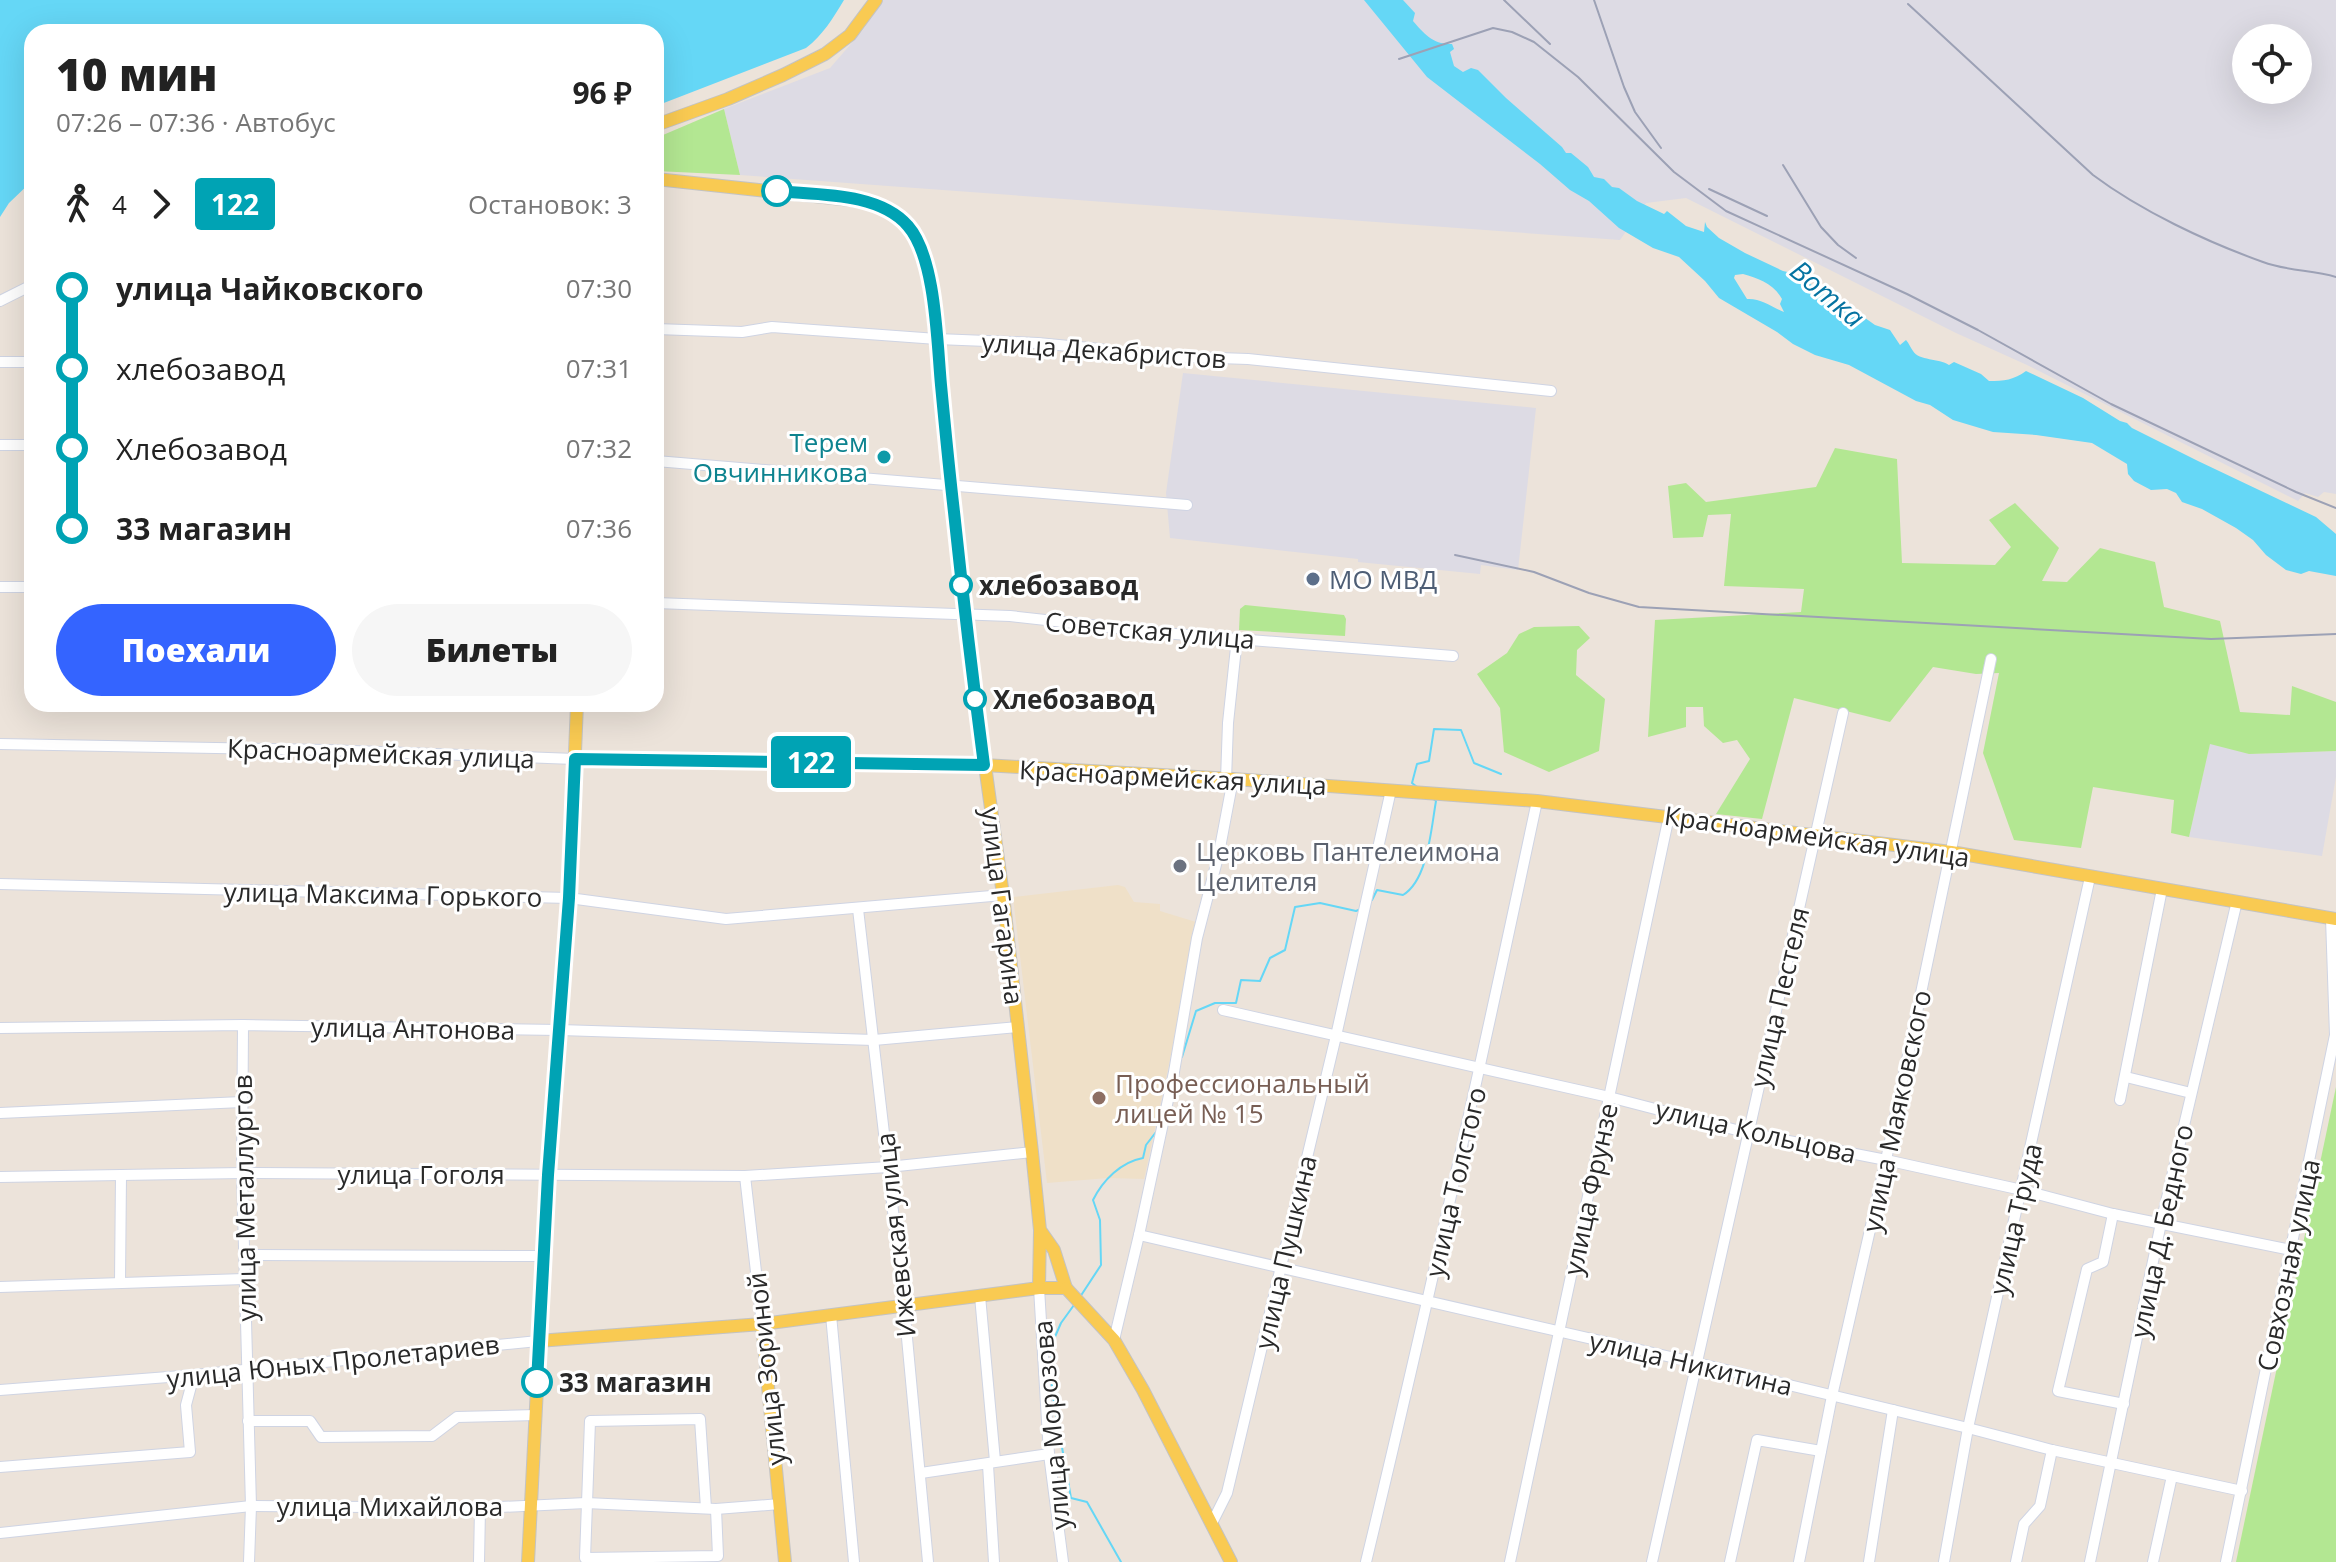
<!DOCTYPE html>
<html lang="ru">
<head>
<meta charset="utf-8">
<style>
	:root { --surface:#fff; --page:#f6f6f6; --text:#222; --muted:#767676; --accent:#3464ff }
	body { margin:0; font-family:"Open Sans",sans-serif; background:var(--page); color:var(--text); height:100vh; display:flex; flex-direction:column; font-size:30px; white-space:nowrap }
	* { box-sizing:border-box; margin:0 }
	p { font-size:26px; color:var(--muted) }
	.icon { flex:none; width:44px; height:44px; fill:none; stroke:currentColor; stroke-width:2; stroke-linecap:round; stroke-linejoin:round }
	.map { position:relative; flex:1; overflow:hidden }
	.sheet { position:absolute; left:24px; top:24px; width:640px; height:688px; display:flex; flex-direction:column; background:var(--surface); border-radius:24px; box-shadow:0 8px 32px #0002 }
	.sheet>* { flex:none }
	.badge { padding:0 16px; border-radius:6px; font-size:28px; line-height:52px }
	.tools { position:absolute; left:2232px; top:24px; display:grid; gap:16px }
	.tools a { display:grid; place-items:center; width:80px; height:80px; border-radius:50%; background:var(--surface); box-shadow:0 8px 32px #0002; font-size:40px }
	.map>.badge { position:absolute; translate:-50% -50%; box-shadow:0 0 0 4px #fff }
	.legs { display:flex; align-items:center; gap:12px; height:88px; padding:0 32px; font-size:26px }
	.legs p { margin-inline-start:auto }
	.headline { display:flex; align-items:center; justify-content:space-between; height:136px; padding:0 32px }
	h1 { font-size:44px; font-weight:800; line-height:60px }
	.cta { display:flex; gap:16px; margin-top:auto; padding:16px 32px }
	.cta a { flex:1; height:92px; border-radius:48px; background:var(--accent); color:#fff; font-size:32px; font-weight:800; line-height:92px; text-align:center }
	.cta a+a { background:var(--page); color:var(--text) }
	ul { padding:0 32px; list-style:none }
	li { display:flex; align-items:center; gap:28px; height:80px; font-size:30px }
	li i { display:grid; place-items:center; width:12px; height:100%; margin:0 10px; background:currentColor }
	li i::after { content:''; width:20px; height:20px; margin:-10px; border:6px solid; border-radius:50%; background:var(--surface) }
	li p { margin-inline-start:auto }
	li:first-child i { background:linear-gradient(#0000 50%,currentColor 0) }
	li:last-child i { background:linear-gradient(currentColor 50%,#0000 0) }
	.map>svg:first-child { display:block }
	.industrial { fill:#dddbe4; fill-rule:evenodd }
	.education { fill:#efe0c8 }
	.green { fill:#b3e792 }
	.water { fill:#65d7f6; fill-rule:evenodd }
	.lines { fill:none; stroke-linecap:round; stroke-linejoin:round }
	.stream { stroke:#65d7f6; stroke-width:2 }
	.minor-casing { stroke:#cfd4e3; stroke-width:12 }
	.major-casing { stroke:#c3c3c3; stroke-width:14 }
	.minor { stroke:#fff; stroke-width:10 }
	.major { stroke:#f9ca52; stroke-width:12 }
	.rail { stroke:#9ca1b5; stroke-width:2 }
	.line-1-casing { stroke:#fff; stroke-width:18 }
	.line-1 { stroke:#00a3b4; stroke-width:12 }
	.stop-1-dot { fill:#fff; stroke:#00a3b4; stroke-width:4 }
	.culture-dot { fill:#0f9aa8; stroke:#fff; stroke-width:3 }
	.service-dot { fill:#5c6f8a; stroke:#fff; stroke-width:3 }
	.worship-dot { fill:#6b7280; stroke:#fff; stroke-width:3 }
	.education-dot { fill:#8d6e63; stroke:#fff; stroke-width:3 }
	.labels { text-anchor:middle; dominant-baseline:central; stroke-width:6; stroke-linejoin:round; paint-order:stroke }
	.street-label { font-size:26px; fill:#292929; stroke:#fff }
	.culture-label { font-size:26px; fill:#0d838f; stroke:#fff; text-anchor:end }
	.service-label { font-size:26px; fill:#4e5e75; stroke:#fff; text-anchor:start }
	.stop-label { font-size:26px; font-weight:bold; fill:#292929; stroke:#fff; text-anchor:start }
	.worship-label { font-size:26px; fill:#5b616d; stroke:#fff; text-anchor:start }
	.education-label { font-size:26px; fill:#785e54; stroke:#fff; text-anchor:start }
	.water-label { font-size:28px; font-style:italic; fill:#0573a1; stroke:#fff }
</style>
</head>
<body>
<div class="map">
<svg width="2336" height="1562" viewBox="0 0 2336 1562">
	<rect width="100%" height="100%" fill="#ece3da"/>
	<g class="industrial">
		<path d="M 883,0 L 2336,0 L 2336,494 L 2324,492 L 2318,497 L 2305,493 L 2298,501 L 2027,365 L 1956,333 L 1686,198 L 1646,203 L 1620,240 L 740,175 L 724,109 L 830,68 L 863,30 ZM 2246,38 L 2298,38 L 2298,90 L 2246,90 Z"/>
		<polygon points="1183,373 1536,408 1518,570 1481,565 1480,574 1358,562 1358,559 1170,538 1166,493"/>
		<polygon points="2210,743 2250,754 2336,751 2336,777 2322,856 2189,837"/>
	</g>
	<polygon class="education" points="1118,885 1125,887 1134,902 1160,904 1160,911 1196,922 1179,1018 1144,1179 1108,1178 1047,1183 1013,897"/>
	<g class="green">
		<polygon points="724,109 740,175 656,171 656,138"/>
		<polygon points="1835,448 1897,459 1902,563 1995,565 2011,547 1989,520 2015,503 2059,548 2042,581 2067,582 2100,548 2155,562 2164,607 2220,621 2240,712 2290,715 2292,686 2336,702 2336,751 2249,754 2210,744 2189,837 2171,833 2174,800 2093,787 2081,848 2014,840 1983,753 1999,673 1976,674 1933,667 1890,722 1794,698 1762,819 1716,814 1750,759 1737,740 1723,743 1704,726 1703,707 1686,707 1686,727 1648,737 1655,620 1801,612 1804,589 1724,586 1731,514 1708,515 1703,537 1673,538 1668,486 1686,483 1706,502 1816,487"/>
		<polygon points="1245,605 1344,615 1346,619 1345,636 1239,630 1240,609"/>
		<polygon points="1579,626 1590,638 1577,650 1576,675 1605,699 1599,751 1549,772 1504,752 1500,708 1477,674 1507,653 1519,634 1534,627"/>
		<polygon points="2336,1087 2336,1562 2236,1562"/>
	</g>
	<g class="water">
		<path d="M 0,0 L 844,0 C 833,18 823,35 806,48 L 656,106 L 656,32 L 599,32 L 598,28 L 588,27 L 576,32 L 32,32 L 32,181 L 9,203 L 0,217 Z"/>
		<path d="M 1364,0 L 1403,0 L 1415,13 L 1413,21 C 1424,34 1434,45 1452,44 L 1454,49 L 1450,52 L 1454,66 L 1463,72 L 1471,68 L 1478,70 L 1506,98 L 1562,147 L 1566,153 L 1571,153 L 1588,167 L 1594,177 L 1604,179 L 1612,187 L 1619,188 L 1637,201 L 1664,214 L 1667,211 L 1686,226 L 1704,232 L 1705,222 L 1707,227 L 1719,238 L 1745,253 L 1783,271 L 1792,273 L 1828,295 L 1834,296 L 1875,325 L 1890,330 L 1900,345 L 1906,340 C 1909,343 1910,347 1913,351 C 1919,361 1939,358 1949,365 L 1954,362 L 1981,374 L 1989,381 C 2004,381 2014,380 2026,371 L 2083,398 L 2120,421 L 2127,423 L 2132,428 L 2198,461 L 2316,517 L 2336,534 L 2336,576 L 2309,571 L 2301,574 L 2286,570 L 2266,555 L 2253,540 L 2236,528 L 2202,509 L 2182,502 L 2176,493 L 2167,489 L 2151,490 L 2134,481 L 2128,474 L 2127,464 L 2092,443 L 2036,435 L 1993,432 L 1953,420 L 1930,405 L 1916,401 L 1849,365 L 1815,355 L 1793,344 L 1777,332 L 1719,298 L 1705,281 L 1679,257 L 1653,248 L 1619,228 L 1589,201 L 1570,190 L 1540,164 L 1427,77 ZM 1743,274 C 1758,278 1774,284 1782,299 L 1780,304 L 1784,312 C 1772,307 1760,298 1747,299 L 1734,278 L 1735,275 Z"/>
	</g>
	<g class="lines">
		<g class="stream">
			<polyline points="1417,787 1412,783 1417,764 1429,761 1434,729 1461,730 1474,763 1501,774"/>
			<path d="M 1372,900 L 1377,890 L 1403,895 C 1428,880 1431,829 1436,801 L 1432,798"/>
			<polyline points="1182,1057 1196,1011 1215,1003 1236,1003 1241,980 1260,981 1270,958 1285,950 1295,907 1320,903 1356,911 1361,909"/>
			<path d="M 1080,1297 L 1101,1265 L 1100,1220 L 1093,1200 C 1103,1180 1121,1162 1143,1158 L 1146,1145 L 1156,1132"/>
			<polyline points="1074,1305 1061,1323 1051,1346 1052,1391 1071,1498 1087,1502 1121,1562"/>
		</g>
		<g class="minor-casing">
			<g id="minor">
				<polyline points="0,301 32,285"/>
				<polyline points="656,329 742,332 772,327 937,339 1038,343 1100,349 1129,355 1248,359 1551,391"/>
				<polyline points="0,362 32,362"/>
				<polyline points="0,445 32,445"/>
				<polyline points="656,461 1187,505"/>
				<polyline points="0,587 32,587"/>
				<polyline points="656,603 1010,616 1163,633 1453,656"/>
				<polyline points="0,744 326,750 575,759"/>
				<polyline points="1226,780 1228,723 1237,638"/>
				<polyline points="0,884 569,898 726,919 1003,895"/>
				<polyline points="858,909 904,1306 928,1562"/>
				<polyline points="1223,1010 1609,1097 1748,1133 1886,1160 2022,1190 2113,1214 2291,1250"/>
				<polyline points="243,1025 242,1173 251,1506 249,1562"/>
				<polyline points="0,1028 243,1025 560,1030 874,1040 1018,1027"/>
				<polyline points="2126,1077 2191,1093"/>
				<polyline points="2120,1100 2162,889"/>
				<polyline points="0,1113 242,1102"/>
				<polyline points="745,1176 762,1324"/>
				<polyline points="0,1177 242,1173 745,1176 888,1167 1032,1152"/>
				<polyline points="2113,1214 2103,1262 2087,1269 2058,1391 2124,1404"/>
				<polyline points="1139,1235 1697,1363 1968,1428 2052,1450 2242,1491"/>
				<polyline points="244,1255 545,1256"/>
				<polyline points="120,1283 121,1175"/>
				<polyline points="0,1287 244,1279"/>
				<polyline points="1039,1288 1049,1454 1063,1562"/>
				<polyline points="980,1296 995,1461"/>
				<polyline points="831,1315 854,1562"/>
				<polyline points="1114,1340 1139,1235 1174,1072 1197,938 1219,853 1233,779"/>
				<polyline points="0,1390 194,1375 538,1341"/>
				<polyline points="248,1421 310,1421 321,1437 432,1436 457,1417 536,1415"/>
				<polyline points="988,1465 994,1562"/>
				<polyline points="0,1467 190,1452 186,1405 194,1375"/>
				<polyline points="921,1473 1049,1454"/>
				<polyline points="706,1508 700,1419 590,1421 585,1558 718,1556 716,1509"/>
				<polyline points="1212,1523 1227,1493 1336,1036 1391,790"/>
				<polyline points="0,1533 251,1506 480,1508 586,1503 716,1509 780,1504"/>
				<polyline points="479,1562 480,1508"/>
				<path d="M 1366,1562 C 1427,1309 1483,1055 1537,801"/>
				<polyline points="1510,1562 1669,816"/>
				<polyline points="1652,1562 1843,713"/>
				<polyline points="1730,1562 1757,1440 1821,1451"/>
				<polyline points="1799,1562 1832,1396 1886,1160 1991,659"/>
				<polyline points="1869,1562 1893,1410"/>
				<polyline points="1944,1562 1968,1428 2090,877"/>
				<polyline points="2016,1562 2024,1524 2040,1506 2052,1450"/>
				<polyline points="2090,1562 2161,1223 2237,901"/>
				<polyline points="2153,1562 2172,1476"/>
				<polyline points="2226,1562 2335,1035 2331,918"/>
			</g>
		</g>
		<g class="major-casing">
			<g id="major">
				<polyline points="656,125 728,99 783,75 825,54 850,35 876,0"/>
				<polyline points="656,179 870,202 897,216 908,226 918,240 924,255 932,300 964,614 1003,895 1032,1152 1040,1230 1039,1288 1066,1288 1054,1250 1040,1230"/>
				<polyline points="575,759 984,765 1233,779 1537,801 1951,852 2336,919"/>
				<polyline points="1066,1288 1114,1340 1143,1390 1231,1562"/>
				<polyline points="762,1324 785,1562"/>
				<polyline points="538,1341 762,1324 1039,1288"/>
				<polyline points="528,1562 548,1175 569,898 577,704"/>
			</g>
		</g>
		<use href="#minor" class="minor"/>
		<use href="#major" class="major"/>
		<g class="rail">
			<polyline points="1504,0 1550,44"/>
			<polyline points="1594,0 1624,87 1635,112 1661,148"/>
			<path d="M 1908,4 L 2093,175 C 2141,211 2207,242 2263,262 C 2287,271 2312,270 2336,277"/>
			<polyline points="1399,59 1493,28 1512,32 1534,42 1578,77 1674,172 1726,211 1907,294 1978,330 2111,404 2296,492 2336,508"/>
			<polyline points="1783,165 1821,227 1838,245 1856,258"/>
			<polyline points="1709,189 1767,216"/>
			<polyline points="1455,555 1534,572 1589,593 1639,607 2211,639 2336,634"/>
		</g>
	</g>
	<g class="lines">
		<g class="line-1-casing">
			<path id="line-1" d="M 537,1382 L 548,1175 L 569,898 L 575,759 L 984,765 C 973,681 963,597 954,512 C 949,469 945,427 941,385 C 937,343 936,258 908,226 C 879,192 817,195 777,191"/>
		</g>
		<use href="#line-1" class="line-1"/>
	</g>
	<g class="stop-1-dot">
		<circle cx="777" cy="191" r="14"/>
		<circle cx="961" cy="585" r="10"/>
		<circle cx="975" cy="699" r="10"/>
		<circle cx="537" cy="1382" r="14"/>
	</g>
	<circle class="culture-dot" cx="884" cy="457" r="8"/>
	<circle class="service-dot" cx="1313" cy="579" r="8"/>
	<circle class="worship-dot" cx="1180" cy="866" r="8"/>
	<circle class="education-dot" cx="1099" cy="1098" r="8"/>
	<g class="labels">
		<g class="street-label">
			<text transform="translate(1104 350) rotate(4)">улица Декабристов</text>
			<text transform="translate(1150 630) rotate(5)">Советская улица</text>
			<text transform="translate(381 753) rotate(2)">Красноармейская улица</text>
			<text transform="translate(1173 777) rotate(3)">Красноармейская улица</text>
			<text transform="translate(1817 836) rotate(8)">Красноармейская улица</text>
			<text transform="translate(383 894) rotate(1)">улица Максима Горького</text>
			<text transform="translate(1003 906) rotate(83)">улица Гагарина</text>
			<text transform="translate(1779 997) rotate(-77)">улица Пестеля</text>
			<text transform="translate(413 1028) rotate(1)">улица Антонова</text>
			<text transform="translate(1896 1111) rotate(-78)">улица Маяковского</text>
			<text transform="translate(1756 1131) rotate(13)">улица Кольцова</text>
			<text x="421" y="1174">улица Гоголя</text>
			<text transform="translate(1455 1182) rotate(-77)">улица Толстого</text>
			<text transform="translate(1590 1189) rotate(-78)">улица Фрунзе</text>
			<text transform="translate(244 1198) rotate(-91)">улица Металлургов</text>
			<text transform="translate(2015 1219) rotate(-77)">улица Труда</text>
			<text transform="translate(2161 1231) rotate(-78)">улица Д. Бедного</text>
			<text transform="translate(895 1235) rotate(-96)">Ижевская улица</text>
			<text transform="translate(1285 1252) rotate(-77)">улица Пушкина</text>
			<text transform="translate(2288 1265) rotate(-78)">Совхозная улица</text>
			<text transform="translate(333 1361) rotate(-6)">улица Юных Пролетариев</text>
			<text transform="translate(1691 1363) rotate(13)">улица Никитина</text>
			<text transform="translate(766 1369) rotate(-96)">улица Зориной</text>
			<text transform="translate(1051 1425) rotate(-95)">улица Морозова</text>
			<text x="390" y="1506">улица Михайлова</text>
		</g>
		<g class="culture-label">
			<text x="868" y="442">Терем<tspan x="868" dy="30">Овчинникова</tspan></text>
		</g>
		<g class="service-label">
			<text x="1329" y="579">МО МВД</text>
		</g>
		<g class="stop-label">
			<text x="979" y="585">хлебозавод</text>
			<text x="993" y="699">Хлебозавод</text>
			<text x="559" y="1382">33 магазин</text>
		</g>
		<g class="worship-label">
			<text x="1196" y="851">Церковь Пантелеимона<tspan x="1196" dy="30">Целителя</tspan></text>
		</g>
		<g class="education-label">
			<text x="1115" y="1083">Профессиональный<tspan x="1115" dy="30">лицей № 15</tspan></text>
		</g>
		<g class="water-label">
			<text transform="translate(1828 293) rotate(40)">Вотка</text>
		</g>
	</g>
</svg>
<div class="tools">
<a><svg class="icon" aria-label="locate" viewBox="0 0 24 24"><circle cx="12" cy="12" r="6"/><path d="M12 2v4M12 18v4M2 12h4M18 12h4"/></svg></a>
</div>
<b class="badge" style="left:811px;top:762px;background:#00a3b4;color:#fff">122</b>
<section class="sheet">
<div class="headline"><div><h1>10 мин</h1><p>07:26 – 07:36 · Автобус</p></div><b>96 ₽</b></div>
<div class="legs"><svg class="icon" aria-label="walk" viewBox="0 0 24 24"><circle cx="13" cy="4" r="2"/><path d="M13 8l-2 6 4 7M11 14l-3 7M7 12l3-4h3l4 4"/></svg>4<svg class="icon" aria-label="forward" viewBox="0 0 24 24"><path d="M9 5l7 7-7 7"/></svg><b class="badge" style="background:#00a3b4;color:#fff">122</b><p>Остановок: 3</p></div>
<ul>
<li><i style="color:#00a3b4"></i><b>улица Чайковского</b><p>07:30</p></li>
<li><i style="color:#00a3b4"></i><span>хлебозавод</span><p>07:31</p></li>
<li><i style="color:#00a3b4"></i><span>Хлебозавод</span><p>07:32</p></li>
<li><i style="color:#00a3b4"></i><b>33 магазин</b><p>07:36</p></li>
</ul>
<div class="cta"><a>Поехали</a><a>Билеты</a></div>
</section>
</div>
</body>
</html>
